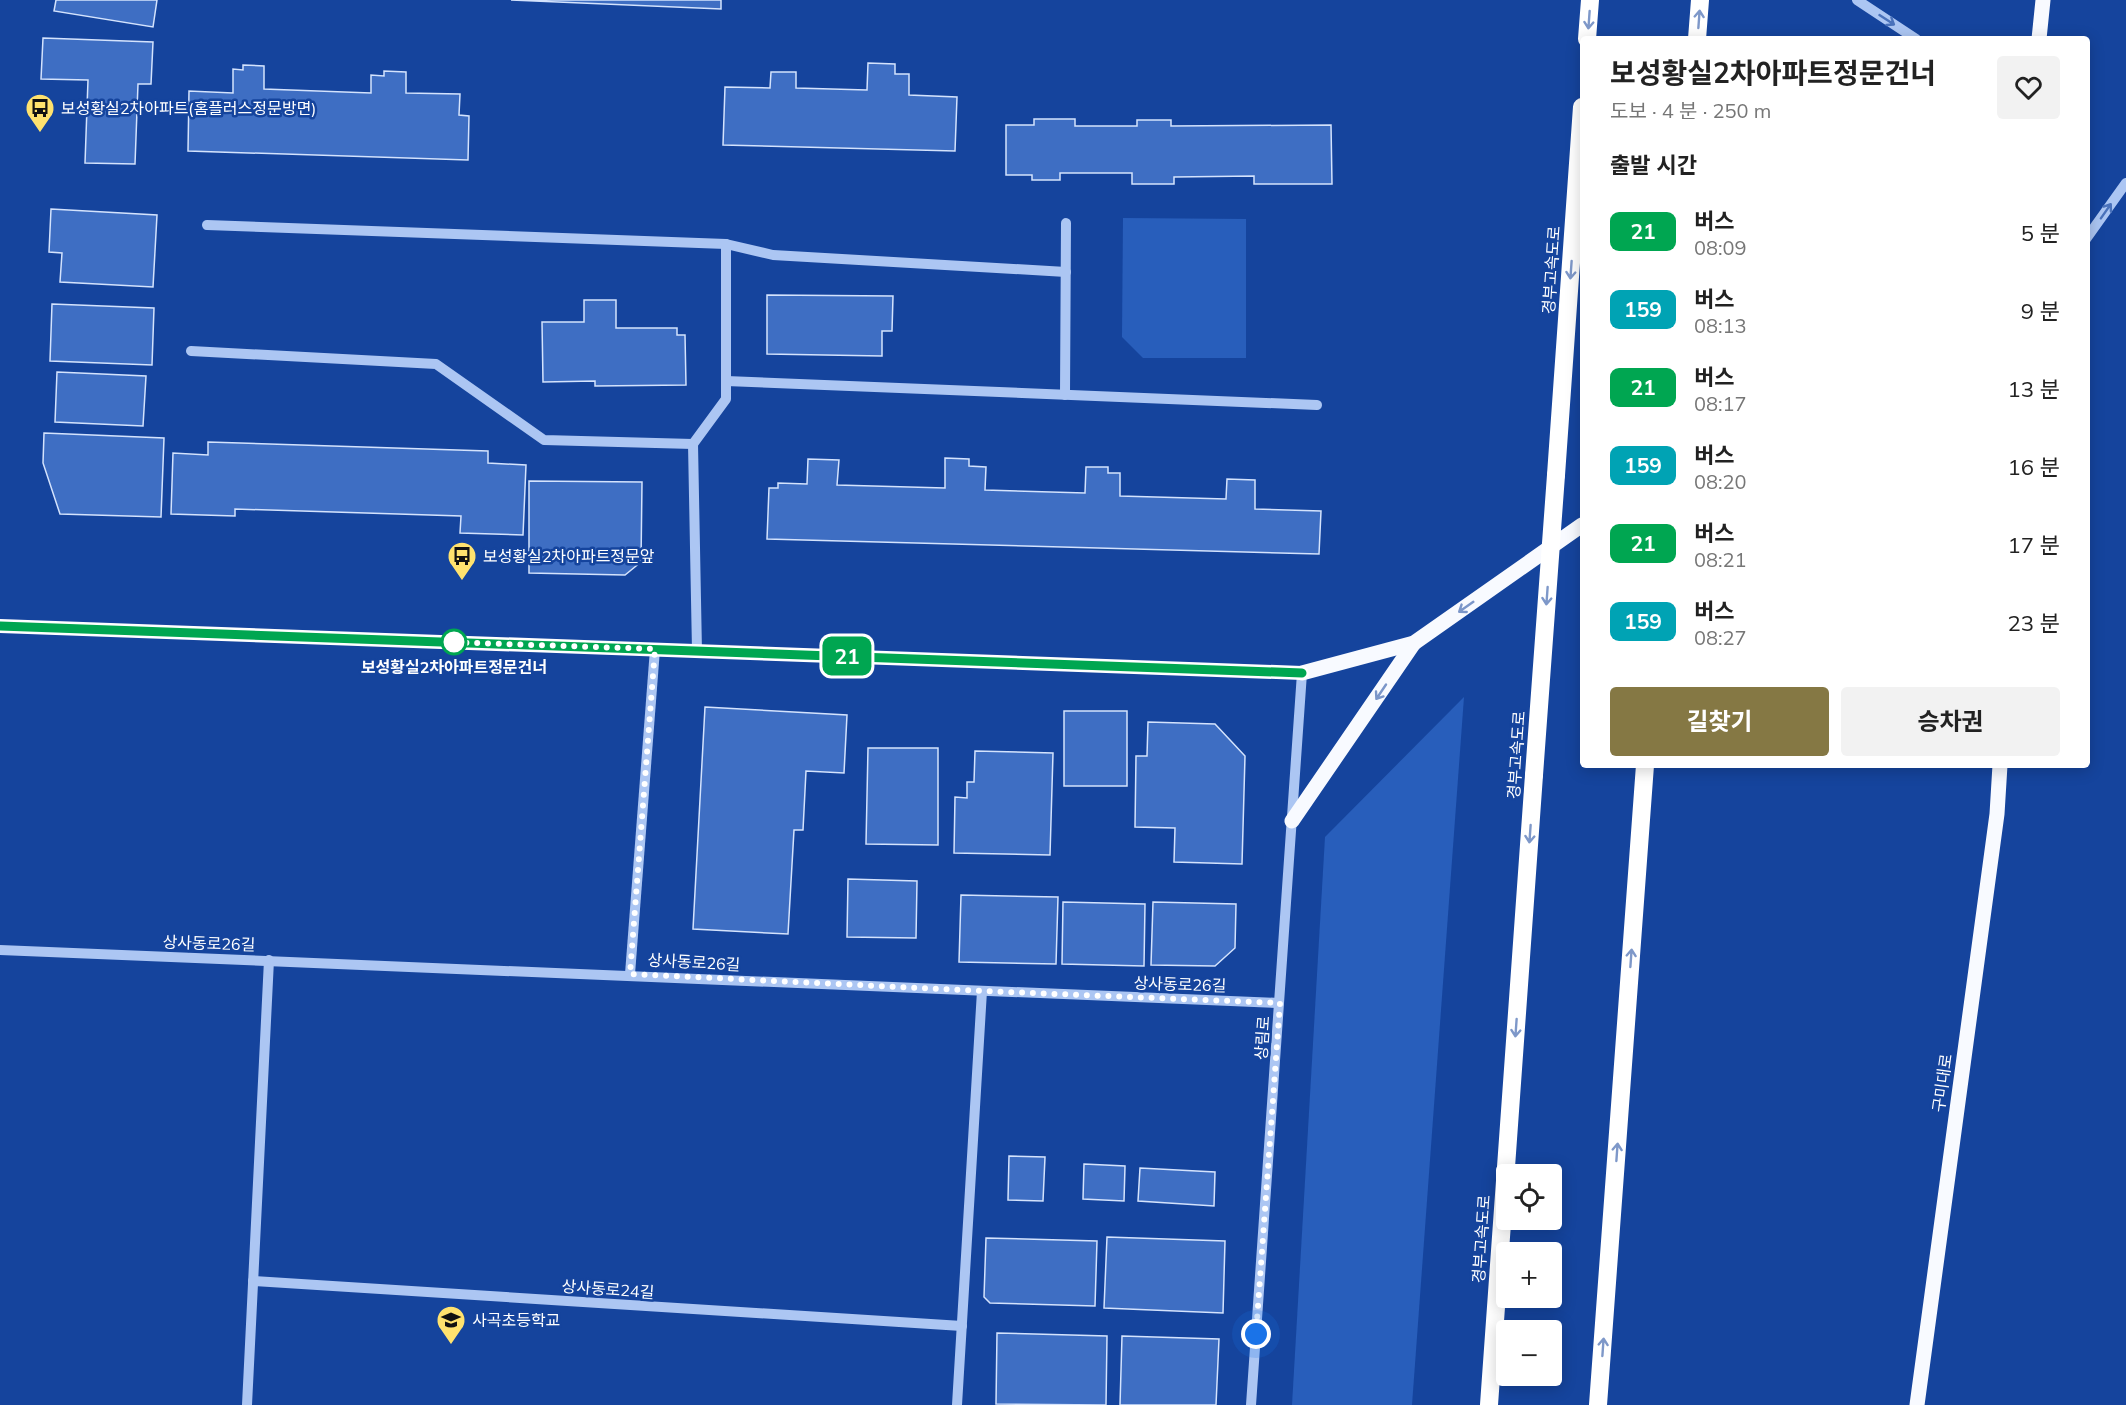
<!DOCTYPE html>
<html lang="ko">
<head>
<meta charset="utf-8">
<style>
	:root { --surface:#fff; --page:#f2f2f2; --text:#222; --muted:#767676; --accent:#857844 }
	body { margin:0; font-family:Mulish,"Noto Sans KR",sans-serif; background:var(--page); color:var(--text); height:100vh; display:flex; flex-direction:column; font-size:22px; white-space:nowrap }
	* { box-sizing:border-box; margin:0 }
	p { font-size:20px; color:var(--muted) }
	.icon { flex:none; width:33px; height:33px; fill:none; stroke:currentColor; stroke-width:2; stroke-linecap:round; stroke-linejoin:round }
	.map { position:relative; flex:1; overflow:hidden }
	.sheet { position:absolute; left:1580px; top:36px; width:510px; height:732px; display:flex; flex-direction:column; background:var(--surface); border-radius:6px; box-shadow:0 3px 15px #0003 }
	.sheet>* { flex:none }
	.badge { padding:0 12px; border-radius:9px; font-size:21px; line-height:39px }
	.controls { position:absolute; left:1496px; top:1164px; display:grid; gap:12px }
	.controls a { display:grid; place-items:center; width:66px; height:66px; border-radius:6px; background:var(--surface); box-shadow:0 3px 15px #0003; font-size:30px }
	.you { position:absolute; width:30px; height:30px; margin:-15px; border:4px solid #fff; border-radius:50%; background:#1a73e8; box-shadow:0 0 0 9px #1a73e833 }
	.map>.badge { position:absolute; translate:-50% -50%; box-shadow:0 0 0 3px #fff }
	h2 { padding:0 30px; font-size:22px; line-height:54px }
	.round { display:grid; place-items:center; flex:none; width:63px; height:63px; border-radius:6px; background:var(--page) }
	.summary { display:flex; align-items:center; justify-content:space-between; height:102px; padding:0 30px }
	h1 { font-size:28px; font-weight:700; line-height:45px }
	.cta { display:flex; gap:12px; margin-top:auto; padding:12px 30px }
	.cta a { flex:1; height:69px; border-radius:6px; background:var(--accent); color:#fff; font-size:24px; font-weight:700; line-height:69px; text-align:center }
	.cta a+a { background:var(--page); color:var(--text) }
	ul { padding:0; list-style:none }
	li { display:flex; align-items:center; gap:18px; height:78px; padding:0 30px }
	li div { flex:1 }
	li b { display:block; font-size:22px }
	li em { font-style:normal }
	li .badge { min-width:66px; font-weight:700; text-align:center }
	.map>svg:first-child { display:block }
	.green { fill:#285ebb }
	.building { fill:#3e6ec3; stroke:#d4e3fd; stroke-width:1.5 }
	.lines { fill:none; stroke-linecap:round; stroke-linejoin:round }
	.minor { stroke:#acc6f3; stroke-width:10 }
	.major { stroke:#f8faff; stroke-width:15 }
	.highway { stroke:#fff; stroke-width:18 }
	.highway-bridge { stroke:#fff; stroke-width:18 }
	.oneway { stroke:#7e98c9 }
	.oneway2 { stroke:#4a72bb }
	.oneway3 { stroke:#7b96c9 }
	.line-casing { stroke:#fff; stroke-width:14 }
	.line { stroke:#00a651; stroke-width:9 }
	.walk { stroke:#fff; stroke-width:6; stroke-dasharray:0 10.8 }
	.stop-dot { fill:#fff; stroke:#00a651; stroke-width:3 }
	.labels { text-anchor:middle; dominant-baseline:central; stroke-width:5; stroke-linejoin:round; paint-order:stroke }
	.poi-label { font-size:16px; fill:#fff; stroke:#15449d; text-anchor:start }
	.street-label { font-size:16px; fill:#fff; stroke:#15449d }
	.stop-label { font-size:16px; font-weight:bold; fill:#fff; stroke:#15449d }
</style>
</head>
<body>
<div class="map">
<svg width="2126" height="1405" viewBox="0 0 2126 1405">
	<rect width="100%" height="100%" fill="#15449d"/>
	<g class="green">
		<polygon points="1123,218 1246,219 1246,358 1143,358 1122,337"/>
		<polygon points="1464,697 1412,1405 1292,1405 1325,837"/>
	</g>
	<g class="building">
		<polygon points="56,0 157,0 153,27 54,11"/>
		<polygon points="511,0 721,0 721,9"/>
		<polygon points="43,38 153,42 151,84 138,84 135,164 85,163 88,80 41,79"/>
		<polygon points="868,63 895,64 895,74 909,74 909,95 957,97 955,151 723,145 725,87 770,88 771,72 796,72 796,88 867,90"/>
		<polygon points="243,65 264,66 264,89 371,93 371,75 384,76 384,71 406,72 406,93 460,94 459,115 469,116 468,160 188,151 189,91 233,93 233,69 243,70"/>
		<polygon points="1034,119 1075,119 1075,126 1137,126 1137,120 1171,120 1171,126 1331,125 1332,184 1254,184 1254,176 1174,177 1174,184 1132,184 1132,173 1060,173 1060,180 1032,180 1032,175 1006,175 1006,125 1034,125"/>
		<polygon points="51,209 157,215 153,287 60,282 62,253 49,252"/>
		<polygon points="767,295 893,296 892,331 882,331 882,356 767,354"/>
		<polygon points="584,300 616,300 616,328 677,328 677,335 685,335 686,385 595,386 595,381 543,382 542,322 584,322"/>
		<polygon points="52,304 154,308 152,365 50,361"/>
		<polygon points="57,372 146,376 143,426 55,422"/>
		<polygon points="44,433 164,438 161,517 60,514 43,463"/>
		<polygon points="208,442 488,451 488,463 526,465 523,535 460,533 461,516 235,509 235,516 171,514 173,453 208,455"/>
		<polygon points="945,458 969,459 969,466 986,467 985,490 1085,493 1086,467 1108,467 1108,473 1120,473 1120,496 1226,499 1227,479 1255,480 1255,509 1321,511 1319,554 767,539 769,488 778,488 778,483 807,484 808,459 839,460 837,485 945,488"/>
		<polygon points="529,481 642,482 641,562 625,575 529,573"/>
		<polygon points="705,707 847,715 844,773 806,771 803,830 794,830 788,934 693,929"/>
		<rect x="1064" y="711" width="63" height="75"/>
		<polygon points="1148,722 1215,724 1245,756 1242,864 1174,862 1175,828 1135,827 1136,756 1147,756"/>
		<polygon points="868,748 938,748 938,845 866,844"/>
		<polygon points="975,751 1053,753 1050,855 954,853 955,797 967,798 967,782 974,782"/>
		<polygon points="848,879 917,881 916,938 847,937"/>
		<polygon points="961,895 1058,897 1056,964 959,962"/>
		<polygon points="1063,902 1145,904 1144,966 1062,964"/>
		<polygon points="1153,902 1236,904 1235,948 1215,966 1151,965"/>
		<polygon points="1009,1156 1045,1157 1043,1201 1008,1200"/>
		<polygon points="1084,1164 1125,1166 1124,1201 1083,1199"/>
		<polygon points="1140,1168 1215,1172 1214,1206 1138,1201"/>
		<polygon points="1107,1237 1225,1241 1223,1313 1104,1308"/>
		<polygon points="986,1238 1097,1241 1095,1306 990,1303 984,1297"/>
		<polygon points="997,1333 1107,1336 1106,1405 996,1404"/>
		<polygon points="1122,1336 1219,1339 1216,1405 1120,1405"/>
	</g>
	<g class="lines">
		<g class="minor">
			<polyline points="1857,0 1916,39"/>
			<polyline points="207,225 726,244 773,255 1066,272"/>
			<polyline points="2086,239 2126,183"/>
			<polyline points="191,351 436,364 544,440 693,444"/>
			<polyline points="726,381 1317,405"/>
			<polyline points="1065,395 1066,223"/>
			<polyline points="0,626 1302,673 1251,1405"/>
			<polyline points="697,651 693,444 726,399 726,244"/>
			<polyline points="0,950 1279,1003"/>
			<polyline points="630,974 655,649"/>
			<polyline points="253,1281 962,1326"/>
			<polyline points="247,1405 269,960"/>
			<polyline points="957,1405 982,991"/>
		</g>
		<g class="major">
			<polyline points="2039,39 2043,0"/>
			<polyline points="1302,673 1414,643 1582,525"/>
			<polyline points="1292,821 1414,643"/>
			<polyline points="1917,1405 1997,814 2000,765"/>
		</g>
		<g class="highway">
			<polyline points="1587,39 1590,0"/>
			<polyline points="1697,39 1700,0"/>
			<polyline points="1556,475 1582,107"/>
			<polyline points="1489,1405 1534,775"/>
			<polyline points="1598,1405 1645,765"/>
		</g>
		<polyline class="highway-bridge" points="1534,775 1556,475"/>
	</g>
	<defs><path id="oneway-shaft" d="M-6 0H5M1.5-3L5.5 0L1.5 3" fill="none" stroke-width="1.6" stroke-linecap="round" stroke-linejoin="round" transform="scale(1.5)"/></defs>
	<g class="oneway">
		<use href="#oneway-shaft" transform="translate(1699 19) rotate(-86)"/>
		<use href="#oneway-shaft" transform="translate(1589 20) rotate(94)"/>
		<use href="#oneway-shaft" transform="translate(1571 270) rotate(94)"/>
		<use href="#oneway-shaft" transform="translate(1547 596) rotate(94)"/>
		<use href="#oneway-shaft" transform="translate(1530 834) rotate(94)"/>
		<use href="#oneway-shaft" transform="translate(1631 958) rotate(-86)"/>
		<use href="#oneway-shaft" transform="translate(1516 1028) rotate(94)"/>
		<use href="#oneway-shaft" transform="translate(1617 1152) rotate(-86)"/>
		<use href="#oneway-shaft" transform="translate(1603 1347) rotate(-86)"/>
	</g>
	<g class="oneway2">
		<use href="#oneway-shaft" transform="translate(1887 20) rotate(33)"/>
		<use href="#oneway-shaft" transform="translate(2106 211) rotate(-55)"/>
	</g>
	<g class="oneway3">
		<use href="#oneway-shaft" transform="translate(1466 607) rotate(145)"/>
		<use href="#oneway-shaft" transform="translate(1381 692) rotate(124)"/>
	</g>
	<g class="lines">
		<g class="line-casing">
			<polyline id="line" points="0,626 1302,673"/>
		</g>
		<use href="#line" class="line"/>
		<polyline class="walk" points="454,642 444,642 655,649 630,974 982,991 1280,1003 1256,1334"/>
	</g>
	<defs>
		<g id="bus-pin" transform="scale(1.5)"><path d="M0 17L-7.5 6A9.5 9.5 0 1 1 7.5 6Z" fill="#ffe26e" stroke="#15449d"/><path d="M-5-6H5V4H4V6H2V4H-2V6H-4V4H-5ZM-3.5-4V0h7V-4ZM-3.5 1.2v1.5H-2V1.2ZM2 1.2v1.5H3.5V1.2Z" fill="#111"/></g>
		<g id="school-pin" transform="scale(1.5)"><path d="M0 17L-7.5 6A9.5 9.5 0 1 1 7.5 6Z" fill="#ffe26e" stroke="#15449d"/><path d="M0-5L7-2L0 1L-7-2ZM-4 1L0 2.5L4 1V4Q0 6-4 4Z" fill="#111"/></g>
	</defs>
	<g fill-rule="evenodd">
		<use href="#bus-pin" x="40" y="108"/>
		<use href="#bus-pin" x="462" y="556"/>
		<use href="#school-pin" x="451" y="1320"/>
	</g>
	<circle class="stop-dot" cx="454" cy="642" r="12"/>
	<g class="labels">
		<g class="poi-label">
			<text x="61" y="108">보성황실2차아파트(홈플러스정문방면)</text>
			<text x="483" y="556">보성황실2차아파트정문앞</text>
			<text x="472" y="1320">사곡초등학교</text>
		</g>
		<g class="street-label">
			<text transform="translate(1551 270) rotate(-86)">경부고속도로</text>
			<text transform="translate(1516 755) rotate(-86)">경부고속도로</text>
			<text transform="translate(209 943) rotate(2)">상사동로26길</text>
			<text transform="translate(694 962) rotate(3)">상사동로26길</text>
			<text transform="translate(1180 984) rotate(2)">상사동로26길</text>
			<text transform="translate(1262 1038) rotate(-86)">상림로</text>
			<text transform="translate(1942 1083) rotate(-82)">구미대로</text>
			<text transform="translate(1481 1239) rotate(-86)">경부고속도로</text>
			<text transform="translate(608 1289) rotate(4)">상사동로24길</text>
		</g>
		<g class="stop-label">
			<text x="454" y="667">보성황실2차아파트정문건너</text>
		</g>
	</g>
</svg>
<div class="controls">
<a><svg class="icon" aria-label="locate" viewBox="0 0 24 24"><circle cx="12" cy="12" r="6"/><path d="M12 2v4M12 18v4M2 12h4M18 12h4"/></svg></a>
<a>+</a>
<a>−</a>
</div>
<div class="you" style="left:1256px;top:1334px"></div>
<b class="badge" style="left:847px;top:656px;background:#00a651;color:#fff">21</b>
<section class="sheet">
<div class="summary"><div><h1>보성황실2차아파트정문건너</h1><p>도보 · 4 분 · 250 m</p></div><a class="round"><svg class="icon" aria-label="heart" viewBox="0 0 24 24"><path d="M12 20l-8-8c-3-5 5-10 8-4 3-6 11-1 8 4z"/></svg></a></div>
<h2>출발 시간</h2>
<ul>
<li><span class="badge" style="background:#00a651;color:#fff">21</span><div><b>버스</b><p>08:09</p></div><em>5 분</em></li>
<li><span class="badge" style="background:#00a3b4;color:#fff">159</span><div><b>버스</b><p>08:13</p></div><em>9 분</em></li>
<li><span class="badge" style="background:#00a651;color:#fff">21</span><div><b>버스</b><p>08:17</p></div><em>13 분</em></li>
<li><span class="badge" style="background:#00a3b4;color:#fff">159</span><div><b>버스</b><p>08:20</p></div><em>16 분</em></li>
<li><span class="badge" style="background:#00a651;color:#fff">21</span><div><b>버스</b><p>08:21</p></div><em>17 분</em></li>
<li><span class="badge" style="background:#00a3b4;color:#fff">159</span><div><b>버스</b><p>08:27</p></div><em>23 분</em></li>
</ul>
<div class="cta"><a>길찾기</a><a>승차권</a></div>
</section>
</div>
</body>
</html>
